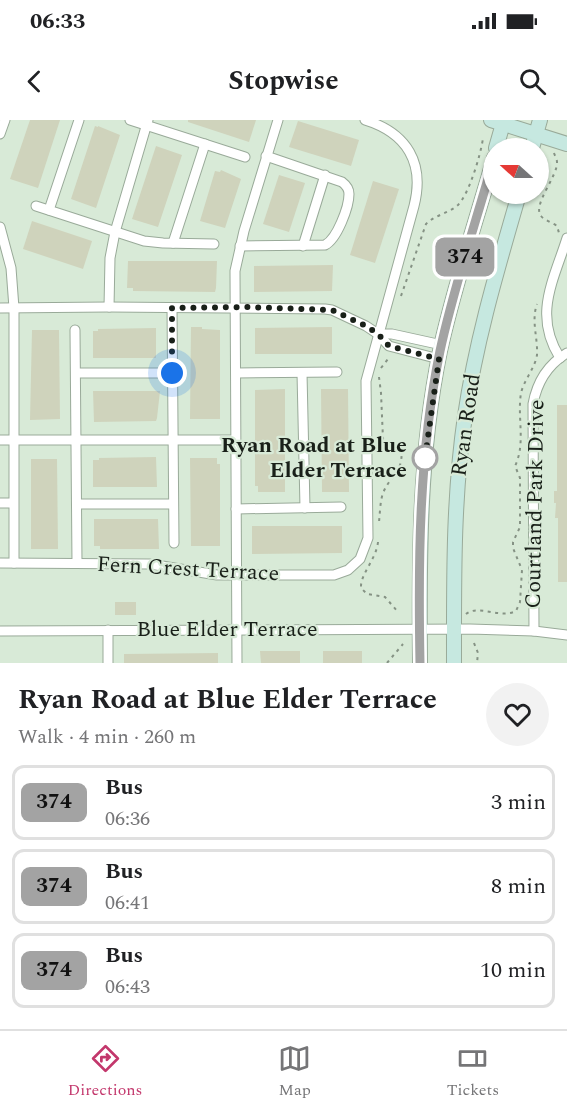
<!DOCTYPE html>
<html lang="en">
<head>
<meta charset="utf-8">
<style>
	:root { --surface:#fff; --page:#f2f2f2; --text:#202124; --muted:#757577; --line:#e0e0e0; --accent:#c3376c }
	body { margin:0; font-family:Spectral,serif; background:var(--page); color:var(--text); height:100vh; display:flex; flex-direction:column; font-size:22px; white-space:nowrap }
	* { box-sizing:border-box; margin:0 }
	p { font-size:20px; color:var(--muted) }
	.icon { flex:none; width:33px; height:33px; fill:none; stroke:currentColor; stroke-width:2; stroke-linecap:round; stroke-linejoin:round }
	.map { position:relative; height:543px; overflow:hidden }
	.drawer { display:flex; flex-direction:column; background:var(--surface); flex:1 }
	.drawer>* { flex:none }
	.badge { padding:0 12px; border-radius:9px; font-size:21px; line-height:39px }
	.needle { width:39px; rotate:291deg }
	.controls { position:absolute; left:483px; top:18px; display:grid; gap:12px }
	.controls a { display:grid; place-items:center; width:66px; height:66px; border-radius:50%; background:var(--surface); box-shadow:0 2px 4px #0004; font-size:30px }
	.you { position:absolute; width:30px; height:30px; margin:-15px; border:4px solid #fff; border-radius:50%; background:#1a73e8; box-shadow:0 0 0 9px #1a73e833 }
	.map>.badge { position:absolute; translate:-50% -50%; box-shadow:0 0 0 3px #fff }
	.round { display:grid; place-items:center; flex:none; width:63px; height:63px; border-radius:32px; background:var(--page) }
	.head { display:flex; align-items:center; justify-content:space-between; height:102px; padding:0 18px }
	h1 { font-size:28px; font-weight:700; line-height:45px }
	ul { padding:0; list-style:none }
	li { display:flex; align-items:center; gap:18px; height:75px; margin:0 12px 9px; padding:0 6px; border:3px solid var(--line); border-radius:12px }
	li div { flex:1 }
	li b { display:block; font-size:22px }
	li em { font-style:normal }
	li .badge { min-width:66px; font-weight:700; text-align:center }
	.status { display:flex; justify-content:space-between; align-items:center; height:42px; padding:0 30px; background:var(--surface); direction:ltr }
	.status svg { height:16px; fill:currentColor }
	header { display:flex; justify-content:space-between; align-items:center; height:78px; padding:0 18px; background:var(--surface); font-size:27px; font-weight:700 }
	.tabs { display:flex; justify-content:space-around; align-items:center; height:84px; border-top:2px solid var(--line); background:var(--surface); font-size:16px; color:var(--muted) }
	.tabs a { display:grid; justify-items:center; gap:3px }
	.tabs .current { color:var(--accent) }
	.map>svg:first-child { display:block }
	.building { fill:#cfd3bc }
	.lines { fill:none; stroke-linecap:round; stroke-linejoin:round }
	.street-casing { stroke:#9a9; stroke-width:11 }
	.secondary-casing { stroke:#9a9; stroke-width:16 }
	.path { stroke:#859284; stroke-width:2; stroke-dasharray:3 4.5; stroke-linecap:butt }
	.street { stroke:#fff; stroke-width:9 }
	.secondary { stroke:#c6e8e0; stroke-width:14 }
	.line-casing { stroke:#fff; stroke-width:14 }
	.line { stroke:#a3a3a3; stroke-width:9 }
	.walk { stroke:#192019; stroke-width:6; stroke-dasharray:0 10.8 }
	.stop-dot { fill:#fff; stroke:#a3a3a3; stroke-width:3 }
	.labels { text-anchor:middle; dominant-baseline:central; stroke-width:4.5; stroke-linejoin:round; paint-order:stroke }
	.street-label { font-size:22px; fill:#192019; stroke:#d8ead7 }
	.stop-label { font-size:22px; font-weight:bold; fill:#192019; stroke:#d8ead7; text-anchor:end }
</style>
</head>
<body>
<div class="status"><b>06:33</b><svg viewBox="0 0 49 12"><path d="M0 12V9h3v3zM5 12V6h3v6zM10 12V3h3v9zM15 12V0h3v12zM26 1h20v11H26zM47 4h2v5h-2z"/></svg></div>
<header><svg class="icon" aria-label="back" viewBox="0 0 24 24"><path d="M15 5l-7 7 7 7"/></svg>Stopwise<svg class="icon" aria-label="search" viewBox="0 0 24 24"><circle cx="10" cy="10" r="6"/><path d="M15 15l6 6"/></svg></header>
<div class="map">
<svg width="567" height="543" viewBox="0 0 567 543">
	<rect width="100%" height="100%" fill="#d8ead7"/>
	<g class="building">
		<polygon points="30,0 60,0 38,68 10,59"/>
		<polygon points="188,0 256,0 249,22 188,2"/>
		<polygon points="298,1 359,20 351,46 289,27"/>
		<polygon points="95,6 98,7 98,6 120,15 96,88 71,79"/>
		<polygon points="156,26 182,35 158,107 132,99"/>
		<polygon points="221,50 241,59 225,108 200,101 215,51 220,52"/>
		<polygon points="279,55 305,63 289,112 263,104"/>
		<polygon points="373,61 399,69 375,143 350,135"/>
		<polygon points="32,101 92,121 83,149 23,129"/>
		<polygon points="128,141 217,141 216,168 215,172 133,171 133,168 127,168"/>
		<polygon points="333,145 332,171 254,172 254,146"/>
		<polygon points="191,207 202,207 202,209 220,210 220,299 190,299"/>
		<polygon points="332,207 332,234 255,234 255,208"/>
		<polygon points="156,208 156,238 93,238 93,211 98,211 98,209"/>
		<polygon points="32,210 59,210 60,299 30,300"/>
		<polygon points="285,269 285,372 258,372 258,366 255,366 255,270"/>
		<polygon points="321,269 348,269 349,372 322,372"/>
		<polygon points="93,271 160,271 157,298 156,301 94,302"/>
		<polygon points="557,285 567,285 567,462 558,462 558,398 555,398 556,383 554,383 554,371 557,371"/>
		<polygon points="156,337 157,367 93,367 93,340 99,340 99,338"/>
		<polygon points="190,338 217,338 217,344 220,344 220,426 191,426"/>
		<polygon points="31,339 57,339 58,429 31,429"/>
		<polygon points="94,399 158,399 159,429 100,429 100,426 94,426"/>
		<polygon points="252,406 342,406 342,433 252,434"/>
		<rect x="115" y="482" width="21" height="13"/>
		<polygon points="260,531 300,531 300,543 261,543"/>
		<rect x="323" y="531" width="39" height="12"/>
		<polygon points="218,533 218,543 124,543 124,534"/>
	</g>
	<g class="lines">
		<g class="street-casing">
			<g id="street">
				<polyline points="130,0 245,37"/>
				<polyline points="0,14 5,0"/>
				<polyline points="36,86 144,121 163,123 214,124"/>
				<polyline points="49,90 79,0"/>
				<polyline points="0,107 11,148 14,188 14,443"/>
				<polyline points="173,123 205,24"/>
				<path d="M 240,126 L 325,125 C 337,119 349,87 349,74 C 349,68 346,65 342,62 L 266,36"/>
				<polyline points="303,126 325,55"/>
				<polyline points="109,187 110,138 115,112 148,0"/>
				<polyline points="0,188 109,187 325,189 332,190 366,206 378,214 389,226 439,239"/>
				<polyline points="172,188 174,423"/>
				<polyline points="75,210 77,443"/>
				<polyline points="378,214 392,214 442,225"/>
				<path d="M 560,238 C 533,195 553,162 567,118"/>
				<polyline points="76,253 172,253"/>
				<polyline points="236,253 337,252"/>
				<polyline points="302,253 305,388"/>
				<polyline points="0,320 235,320"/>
				<polyline points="0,383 13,383"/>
				<polyline points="77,384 173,384"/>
				<polyline points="236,389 341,387"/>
				<path d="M 0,443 L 150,444 L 217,455 L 334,455 L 348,450 L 360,439 L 368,418 L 366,261 L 414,86 C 425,43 407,13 365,0"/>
				<polyline points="108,510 108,543"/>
				<polyline points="0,511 470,509 534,511 567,515"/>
				<path d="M 534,511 L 533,284 C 537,262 547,245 567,233"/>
				<polyline points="237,543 235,151 244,111 278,0"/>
			</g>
		</g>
		<g class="secondary-casing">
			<g id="secondary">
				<polyline points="491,0 567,24"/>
				<polyline points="496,28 504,0"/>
				<polyline points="532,28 540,0"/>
				<path d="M 420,543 C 419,439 419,333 440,231 C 454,166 476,102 494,38"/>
				<path d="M 454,543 C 454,460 453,378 465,296 C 476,220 498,147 519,74"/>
			</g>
		</g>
		<g class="path">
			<path d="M 554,33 C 555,36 557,39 557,42 C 558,56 532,85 541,96 C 544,100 553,103 557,106 L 559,113"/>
			<path d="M 401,176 L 426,104 C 435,95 449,93 458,85 C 469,74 481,34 483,18"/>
			<polyline points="381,248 388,239 387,236"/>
			<path d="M 379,257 L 381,273 L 383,319 L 402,330 C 401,358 392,352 383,373 C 380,382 380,393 379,402"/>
			<path d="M 378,422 C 376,440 360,454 361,468 L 367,474 L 385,477 L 398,492"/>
			<path d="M 466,494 C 478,484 500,499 516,491 L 520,482 L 522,450 L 513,428 L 513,422 L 520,407 L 520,358 L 515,346 C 526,323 517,298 521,273 C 524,260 535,248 537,235 C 538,218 531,201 537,184"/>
			<polyline points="474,523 478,533 477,543"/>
			<polyline points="387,543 403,524"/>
		</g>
		<use href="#street" class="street"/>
		<use href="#secondary" class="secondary"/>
	</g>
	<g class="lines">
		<g class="line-casing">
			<path id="line" d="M 420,543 C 418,439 419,333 440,231 C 454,166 476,102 494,38"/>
		</g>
		<use href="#line" class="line"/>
		<polyline class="walk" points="172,253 172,188 246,187 332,190 366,206 378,214 389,226 439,239 425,338"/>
	</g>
	<circle class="stop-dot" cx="425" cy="338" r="12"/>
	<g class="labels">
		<g class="street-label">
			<text transform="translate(466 305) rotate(-82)">Ryan Road</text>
			<text transform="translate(535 384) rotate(-89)">Courtland Park Drive</text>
			<text transform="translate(188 449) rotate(3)">Fern Crest Terrace</text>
			<text x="227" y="509">Blue Elder Terrace</text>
		</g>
		<g class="stop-label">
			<text x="407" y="325">Ryan Road at Blue<tspan x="407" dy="25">Elder Terrace</tspan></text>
		</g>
	</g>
</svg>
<div class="controls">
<a><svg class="needle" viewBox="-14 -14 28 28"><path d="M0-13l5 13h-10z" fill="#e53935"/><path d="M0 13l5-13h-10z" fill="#757577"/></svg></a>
</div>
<div class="you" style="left:172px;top:253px"></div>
<b class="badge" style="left:465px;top:137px;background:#a3a3a3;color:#111">374</b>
</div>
<section class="drawer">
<div class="head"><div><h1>Ryan Road at Blue Elder Terrace</h1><p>Walk · 4 min · 260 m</p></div><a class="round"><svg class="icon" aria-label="heart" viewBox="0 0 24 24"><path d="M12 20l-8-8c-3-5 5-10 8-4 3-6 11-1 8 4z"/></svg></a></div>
<ul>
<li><span class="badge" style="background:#a3a3a3;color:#111">374</span><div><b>Bus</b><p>06:36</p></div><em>3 min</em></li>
<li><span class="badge" style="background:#a3a3a3;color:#111">374</span><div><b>Bus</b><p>06:41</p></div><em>8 min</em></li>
<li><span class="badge" style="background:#a3a3a3;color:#111">374</span><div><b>Bus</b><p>06:43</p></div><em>10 min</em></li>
</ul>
</section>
<nav class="tabs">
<a class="current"><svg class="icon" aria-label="directions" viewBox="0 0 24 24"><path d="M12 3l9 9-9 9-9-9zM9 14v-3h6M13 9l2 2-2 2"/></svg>Directions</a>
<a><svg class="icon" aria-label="map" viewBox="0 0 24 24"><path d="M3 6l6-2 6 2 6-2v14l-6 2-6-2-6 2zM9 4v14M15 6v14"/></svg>Map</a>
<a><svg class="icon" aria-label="tickets" viewBox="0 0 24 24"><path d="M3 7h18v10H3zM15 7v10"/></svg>Tickets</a>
</nav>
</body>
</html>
